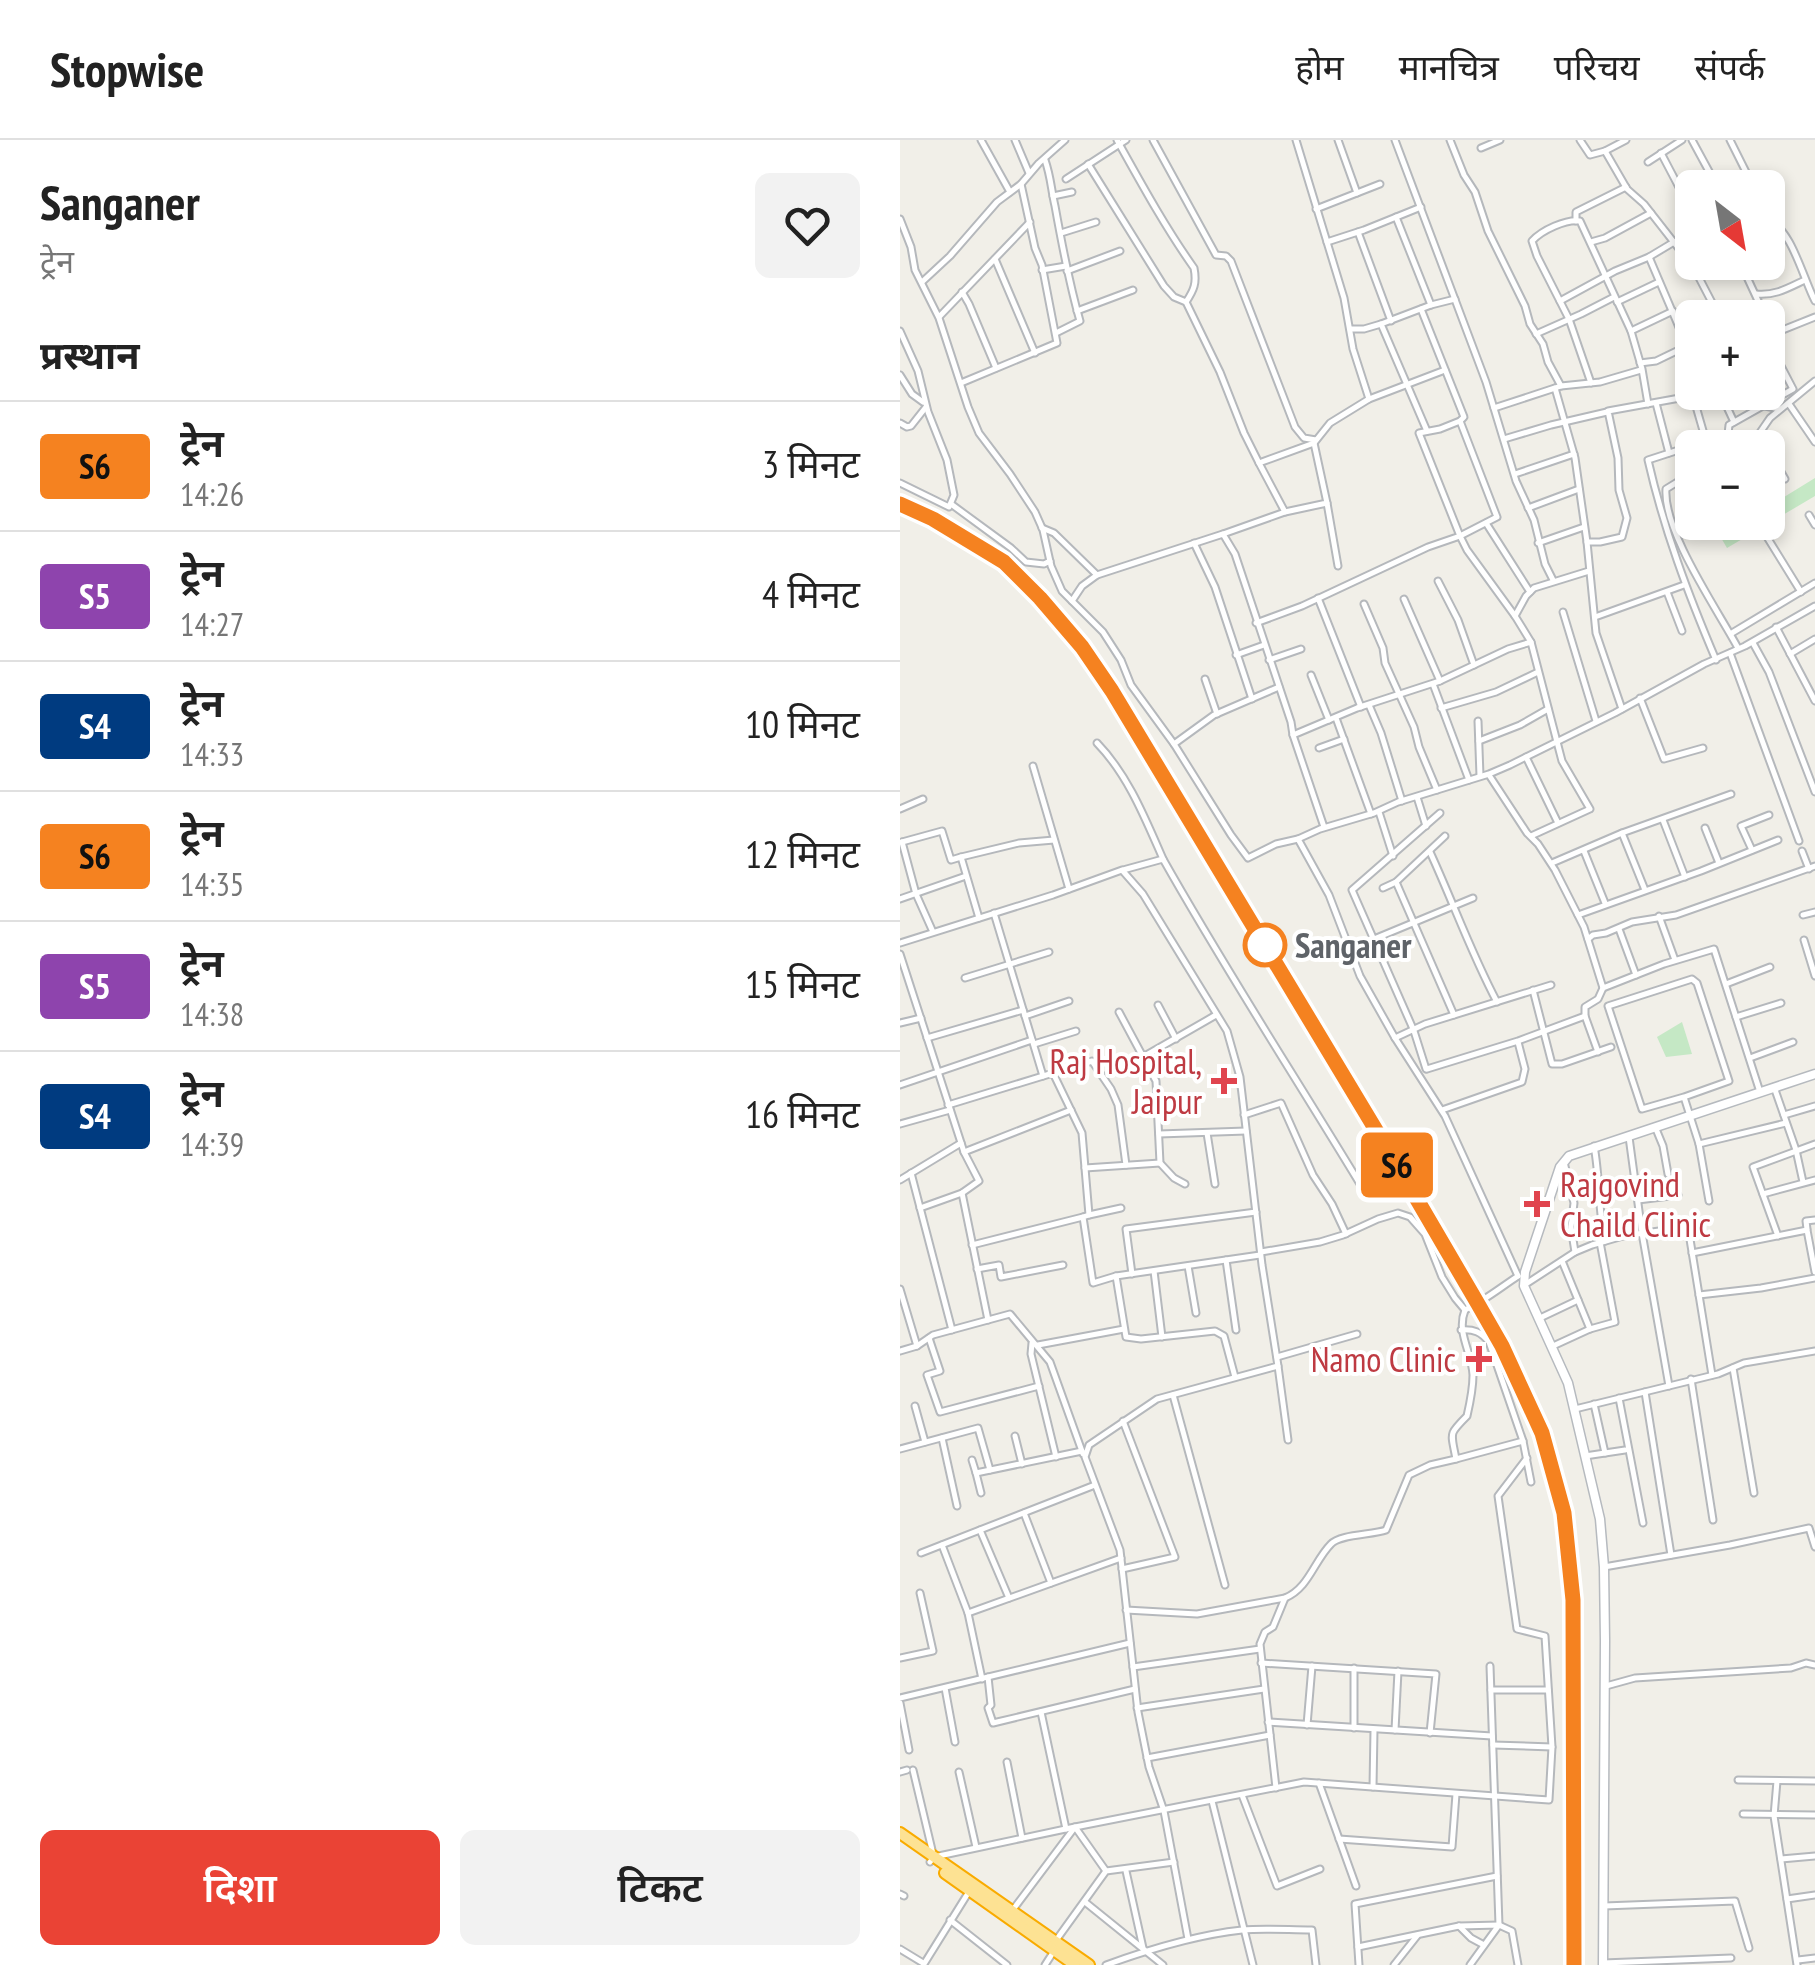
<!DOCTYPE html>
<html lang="hi">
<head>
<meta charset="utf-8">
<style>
	:root { --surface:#fff; --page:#f2f2f2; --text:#222; --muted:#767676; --line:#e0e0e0; --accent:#ea4335 }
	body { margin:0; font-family:"PT Sans Narrow","Noto Sans Devanagari",sans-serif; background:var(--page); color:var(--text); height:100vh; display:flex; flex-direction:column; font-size:38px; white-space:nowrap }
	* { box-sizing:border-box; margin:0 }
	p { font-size:32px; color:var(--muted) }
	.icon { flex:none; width:55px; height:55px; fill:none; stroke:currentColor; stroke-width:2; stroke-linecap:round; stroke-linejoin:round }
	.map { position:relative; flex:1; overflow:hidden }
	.side { display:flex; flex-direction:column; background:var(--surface); width:900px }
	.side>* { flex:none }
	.badge { padding:0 20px; border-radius:8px; font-size:35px; line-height:65px }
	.needle { width:65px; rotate:149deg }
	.tools { position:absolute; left:775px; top:30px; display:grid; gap:20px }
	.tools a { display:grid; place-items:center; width:110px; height:110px; border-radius:15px; background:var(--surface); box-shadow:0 5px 15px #0003; font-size:50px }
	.map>.badge { position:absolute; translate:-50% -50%; box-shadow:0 0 0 5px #fff }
	h2 { padding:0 40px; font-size:38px; line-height:90px }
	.round { display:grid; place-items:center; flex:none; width:105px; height:105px; border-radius:15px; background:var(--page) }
	.summary { display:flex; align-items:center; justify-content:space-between; height:170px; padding:0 40px }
	h1 { font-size:48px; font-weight:600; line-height:75px }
	.primary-button { display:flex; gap:20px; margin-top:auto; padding:20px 40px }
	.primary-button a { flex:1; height:115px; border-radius:15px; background:var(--accent); color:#fff; font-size:40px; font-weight:600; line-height:115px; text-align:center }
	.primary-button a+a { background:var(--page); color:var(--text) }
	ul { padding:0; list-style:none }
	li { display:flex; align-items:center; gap:30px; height:130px; padding:0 40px; border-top:2px solid var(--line) }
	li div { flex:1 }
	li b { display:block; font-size:38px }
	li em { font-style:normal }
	li .badge { min-width:110px; font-weight:700; text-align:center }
	header { display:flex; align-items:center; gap:60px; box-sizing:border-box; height:140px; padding:0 50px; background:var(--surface); border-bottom:2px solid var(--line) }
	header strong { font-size:48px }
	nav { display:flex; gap:55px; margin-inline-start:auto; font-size:35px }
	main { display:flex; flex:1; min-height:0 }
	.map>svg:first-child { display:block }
	.park { fill:#c5e8c5 }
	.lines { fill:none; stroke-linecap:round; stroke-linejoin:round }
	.street-casing { stroke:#b5b8bc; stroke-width:9 }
	.secondary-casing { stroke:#b6babf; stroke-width:11 }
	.highway-casing { stroke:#f9ab00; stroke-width:14 }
	.street { stroke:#fff; stroke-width:5 }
	.secondary { stroke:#fff; stroke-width:8 }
	.highway { stroke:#fde293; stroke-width:10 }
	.rail-casing { stroke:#b6b7b8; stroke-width:6 }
	.rail { stroke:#fff; stroke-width:2.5; stroke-dasharray:8; stroke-linecap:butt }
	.line-casing { stroke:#fff; stroke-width:22 }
	.line { stroke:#f58220; stroke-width:15 }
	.stop-dot { fill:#fff; stroke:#f58220; stroke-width:5 }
	.health-dot { fill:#e0444e; stroke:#fff; stroke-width:4 }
	.labels { text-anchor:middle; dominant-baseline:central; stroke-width:8; stroke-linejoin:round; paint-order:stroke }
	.stop-label { font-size:35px; font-weight:bold; fill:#5f6368; stroke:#fff; text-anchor:start }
	.health-label { font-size:35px; fill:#be3a42; stroke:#fff; text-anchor:end }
</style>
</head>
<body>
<header>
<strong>Stopwise</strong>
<nav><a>होम</a><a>मानचित्र</a><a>परिचय</a><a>संपर्क</a></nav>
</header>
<main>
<section class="side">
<div class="summary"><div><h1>Sanganer</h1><p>ट्रेन</p></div><a class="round"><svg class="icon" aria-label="heart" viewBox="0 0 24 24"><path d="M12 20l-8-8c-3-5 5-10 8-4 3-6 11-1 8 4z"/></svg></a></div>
<h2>प्रस्थान</h2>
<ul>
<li><span class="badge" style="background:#f58220;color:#111">S6</span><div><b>ट्रेन</b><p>14:26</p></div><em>3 मिनट</em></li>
<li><span class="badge" style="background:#8e44ad;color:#fff">S5</span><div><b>ट्रेन</b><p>14:27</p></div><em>4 मिनट</em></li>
<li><span class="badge" style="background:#003b80;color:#fff">S4</span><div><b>ट्रेन</b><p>14:33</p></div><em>10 मिनट</em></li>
<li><span class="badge" style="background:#f58220;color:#111">S6</span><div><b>ट्रेन</b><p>14:35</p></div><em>12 मिनट</em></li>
<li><span class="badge" style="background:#8e44ad;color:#fff">S5</span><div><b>ट्रेन</b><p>14:38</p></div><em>15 मिनट</em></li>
<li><span class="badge" style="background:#003b80;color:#fff">S4</span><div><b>ट्रेन</b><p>14:39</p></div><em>16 मिनट</em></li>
</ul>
<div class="primary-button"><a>दिशा</a><a>टिकट</a></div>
</section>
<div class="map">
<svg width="915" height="1825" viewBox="0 0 915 1825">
	<rect width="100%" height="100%" fill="#f1efe8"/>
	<g class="park">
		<polygon points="915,338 915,356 827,408 820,396 841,383 868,382 868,367"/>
		<polygon points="782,882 792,914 766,917 757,897"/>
	</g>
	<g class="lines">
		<g class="street-casing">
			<g id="street">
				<polyline points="81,0 110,52"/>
				<polyline points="115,0 129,33"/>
				<path d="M 217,0 C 241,43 265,87 294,128 C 297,143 294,150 286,162"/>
				<polyline points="253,0 316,115 326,116 331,121 395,287 404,298 416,300"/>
				<polyline points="438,0 457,53"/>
				<polyline points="495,0 586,242 616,341 634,380 645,424 653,440"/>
				<polyline points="550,0 564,35 575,52 588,91 625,166 630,184 643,204 648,222 661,246 655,248 675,318 687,402 696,493 722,569"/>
				<polyline points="680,0 690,15 705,11 727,49 744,64 794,128 820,178"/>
				<polyline points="792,0 818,48"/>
				<polyline points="830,0 854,48"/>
				<polyline points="581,8 600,0"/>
				<polyline points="705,11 726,0"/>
				<polyline points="761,13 792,72"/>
				<path d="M 145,20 C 151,37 151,49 155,66 C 162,105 169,143 180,181 L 156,193"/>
				<polyline points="748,22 782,0"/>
				<polyline points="188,24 264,146 274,157 286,162 320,232 344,293 359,323"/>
				<polyline points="166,39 226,0"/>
				<polyline points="153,56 172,52"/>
				<polyline points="416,69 480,44"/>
				<polyline points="496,77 531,165"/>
				<polyline points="0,79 11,107 15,130 39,178 68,267 79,293 110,334 135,372 143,390 151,426 162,451 203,492 221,520 231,545 274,604 331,695 348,718 376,704 398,699"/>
				<path d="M 868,80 C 891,88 903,138 915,161"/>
				<polyline points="676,81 676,72 726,47"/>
				<polyline points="458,92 491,181"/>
				<polyline points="161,93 196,82"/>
				<polyline points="427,102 464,90 521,67"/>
				<polyline points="691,102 705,98 751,73"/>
				<polyline points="749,117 774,102"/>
				<polyline points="95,119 135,213"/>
				<polyline points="840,122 866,178"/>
				<polyline points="142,130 166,126"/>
				<polyline points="167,131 220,111"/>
				<polyline points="22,142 50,116 97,62 121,44 139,23 165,0"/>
				<polyline points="62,152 69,164 96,228"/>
				<path d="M 856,154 C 875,156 888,148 905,140"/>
				<polyline points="660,161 715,131 749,117 787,206 756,221 740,223"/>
				<polyline points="717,162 759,142"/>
				<polyline points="521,169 564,277 560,281"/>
				<polyline points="177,171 233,150"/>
				<polyline points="39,177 130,82"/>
				<polyline points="450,189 464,189 481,184"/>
				<polyline points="0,191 18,231 28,272 47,320 54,355 49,367 0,343"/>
				<polyline points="731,191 773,171"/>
				<polyline points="636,194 681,174 714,157"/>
				<polyline points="0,235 12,254 23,262"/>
				<polyline points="61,243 157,203 142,125 135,108 121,44"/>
				<path d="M 691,243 L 669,179 L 637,116 L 632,101 C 642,90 666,79 680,81 L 731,191 L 742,229 L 748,264"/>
				<polyline points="661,246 700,242 741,230"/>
				<polyline points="820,252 834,282"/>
				<polyline points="854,252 865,266 880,269"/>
				<polyline points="793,256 806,301"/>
				<polyline points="469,259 545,230"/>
				<polyline points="756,263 769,313"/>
				<polyline points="889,264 915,302"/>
				<polyline points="594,268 655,248"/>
				<polyline points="0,283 7,287 11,286 26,267"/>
				<polyline points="527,291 481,184 531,165 555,159"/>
				<polyline points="604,299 651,285 707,272"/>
				<polyline points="836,308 859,294"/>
				<polyline points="867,308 859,294 870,278 915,241"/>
				<polyline points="868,309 885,339"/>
				<path d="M 792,333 L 766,349 C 763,391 817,469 838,508"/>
				<polyline points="615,334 674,314"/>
				<polyline points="779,341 792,364"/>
				<polyline points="427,363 438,426"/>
				<polyline points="51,364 111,408 126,422 144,424 150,421"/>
				<polyline points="628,368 679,349"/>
				<polyline points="385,372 427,363 414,303"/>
				<polyline points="909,375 915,385"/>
				<polyline points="804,382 805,384"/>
				<polyline points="586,383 630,452"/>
				<polyline points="142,388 154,393 197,435 323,394 335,414 391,582 393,595"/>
				<polyline points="323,394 385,372 359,323 414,303 430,283 469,259 453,209 444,158 396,0"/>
				<polyline points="867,397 901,452"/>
				<polyline points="687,402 700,402 722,397 727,378 719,350 718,318 708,271 813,252"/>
				<polyline points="294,403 315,447 352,559"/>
				<polyline points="638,403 684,387"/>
				<polyline points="538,441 558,480 574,525"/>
				<polyline points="767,452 782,491"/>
				<polyline points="418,458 461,567"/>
				<polyline points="504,459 540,541"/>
				<polyline points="172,461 182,446 197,435"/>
				<polyline points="464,464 483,508 485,523 514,587 519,607 537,650"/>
				<polyline points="663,472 696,581"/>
				<polyline points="695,477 784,445"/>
				<polyline points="356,483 402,466 528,407 560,396 597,377 560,281 540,289 519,293 560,396 567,410 615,476"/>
				<polyline points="876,487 915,561"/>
				<polyline points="832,493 915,443"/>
				<polyline points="631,502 615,476 626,456 634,448 689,431"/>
				<polyline points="853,503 869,532 915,652"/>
				<polyline points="830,513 899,701"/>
				<polyline points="890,514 915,499"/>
				<polyline points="336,515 364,505"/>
				<polyline points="369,520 401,509"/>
				<path d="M 816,520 C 788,454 764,390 748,320 L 828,294 L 829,285 L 893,249 L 868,201 L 875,193 L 915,177"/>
				<polyline points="411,535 429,580"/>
				<polyline points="305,539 317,574"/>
				<polyline points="533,544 569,640"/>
				<polyline points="740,558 764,619 803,608"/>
				<polyline points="469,565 481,593 502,661"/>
				<polyline points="541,568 596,552 638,532"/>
				<polyline points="436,578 471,674"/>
				<polyline points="578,581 580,636"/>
				<polyline points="579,601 620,585 648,569"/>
				<path d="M 197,603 C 228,635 245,678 263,719"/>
				<polyline points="274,604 314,575 379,547"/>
				<polyline points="419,608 444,599"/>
				<polyline points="626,617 658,683"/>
				<polyline points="133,626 169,749"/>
				<polyline points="589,635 627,693 638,704 655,730 684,787 703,848 764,824 814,809 860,952"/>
				<polyline points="517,657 526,686"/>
				<polyline points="0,669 23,659"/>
				<polyline points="479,672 493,716"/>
				<polyline points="763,680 785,737"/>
				<polyline points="424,687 393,595 457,568 540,541 608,509 631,502 662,621 690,669 631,696"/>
				<polyline points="805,688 819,723"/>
				<polyline points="722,693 745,750"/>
				<polyline points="2,702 16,754 33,792"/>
				<polyline points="2,702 42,691 51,720 61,717"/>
				<polyline points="852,710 841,686 869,675"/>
				<polyline points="684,711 705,763"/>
				<polyline points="902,711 909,729"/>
				<path d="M 530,712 C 553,762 571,813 597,862"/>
				<polyline points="652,723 722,693 831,654"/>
				<path d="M 223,730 L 263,719 C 325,829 394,935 460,1044"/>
				<polyline points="496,742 554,875"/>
				<polyline points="483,748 496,742 545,696"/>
				<polyline points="0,759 66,736"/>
				<polyline points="94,773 143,936"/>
				<polyline points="678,775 801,731 878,700"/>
				<polyline points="903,775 915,772"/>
				<polyline points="759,776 775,820"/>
				<polyline points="79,778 61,717 119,703 154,700"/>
				<polyline points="719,789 736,835"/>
				<polyline points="474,799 573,758"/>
				<polyline points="688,799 693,795 706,793 732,782 776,775 915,726"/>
				<polyline points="904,800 915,836"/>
				<polyline points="0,803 153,755 222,730 243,754 327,891 340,937 362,1125 378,1226 257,1259 189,1305 185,1317 220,1410 238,1572 249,1627 264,1671 288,1799"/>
				<polyline points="0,814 64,1012 79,1041 62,1053 20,1068"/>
				<polyline points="65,838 149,812"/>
				<polyline points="826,844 870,827"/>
				<polyline points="633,850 652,924 662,924 711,907"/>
				<polyline points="258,865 276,899"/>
				<polyline points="219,872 256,941 260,1023 274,1038 285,1044"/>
				<polyline points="125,876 169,861"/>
				<polyline points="836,877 881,863"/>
				<polyline points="0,883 21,878"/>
				<polyline points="27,898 123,870"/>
				<polyline points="495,898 525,884 651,845"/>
				<polyline points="134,904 176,891"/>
				<polyline points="698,912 685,876 685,867 698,859 703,848"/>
				<polyline points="243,917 316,875"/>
				<polyline points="850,918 893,902"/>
				<polyline points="526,929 514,891 452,750 540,673"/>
				<polyline points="527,929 618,901 685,876"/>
				<polyline points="153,933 192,921 211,949 218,965 226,1025"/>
				<polyline points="0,945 132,900"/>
				<polyline points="874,947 896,1010 903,1042"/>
				<polyline points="784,957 742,969 708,866 792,839 797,843 829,941 784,957 799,1004 809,1061"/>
				<polyline points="48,965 153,933 182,993 189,1075 183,1077 193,1143 216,1136 360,1115"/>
				<polyline points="542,970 622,942 625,929 618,902"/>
				<polyline points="344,975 381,963 413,1035 432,1064 446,1094"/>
				<polyline points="884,975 915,966"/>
				<polyline points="0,984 50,970"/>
				<polyline points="756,989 763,1006 768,1034"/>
				<polyline points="307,993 315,1044"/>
				<polyline points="259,994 346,991"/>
				<polyline points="729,997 742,1093 769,1246"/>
				<polyline points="799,1004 886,983"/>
				<path d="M 694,1006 C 700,1037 698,1070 705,1101"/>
				<polyline points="64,1012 171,970"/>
				<polyline points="664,1022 674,1063 671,1087 675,1112"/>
				<polyline points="185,1028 260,1023"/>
				<polyline points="11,1033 52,1190"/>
				<polyline points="0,1040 61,1003"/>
				<polyline points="62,1053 88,1180"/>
				<polyline points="863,1054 915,1040"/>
				<polyline points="738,1060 778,1055"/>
				<polyline points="189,1075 221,1068"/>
				<polyline points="907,1089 906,1081 915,1080"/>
				<polyline points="878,1096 853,1027 915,1004"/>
				<polyline points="72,1105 183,1077"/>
				<path d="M 361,1112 L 420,1102 L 443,1095 L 478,1079 L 498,1073 L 510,1077 L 525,1094 L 542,1137 L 555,1158 L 565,1170 C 584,1161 600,1148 618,1136"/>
				<polyline points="792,1113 907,1090 915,1132"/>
				<polyline points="326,1120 336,1190"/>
				<polyline points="662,1121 690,1189"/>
				<polyline points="288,1126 296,1173"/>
				<polyline points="77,1129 99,1125 101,1137 163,1125"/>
				<polyline points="254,1131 262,1197"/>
				<polyline points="232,1134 226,1089 356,1072"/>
				<polyline points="216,1136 226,1197 241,1199 315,1191 324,1196 335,1237"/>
				<polyline points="618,1136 545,976 495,898 460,836 429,755 398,699 420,689 474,673 498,662 589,634 610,625 715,573 804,524 845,506 915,466"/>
				<polyline points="626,1144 675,1112 692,1105 723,1096 788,1087 812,1235"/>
				<polyline points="0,1149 17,1206"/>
				<polyline points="799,1155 861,1148 915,1138"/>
				<polyline points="640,1178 678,1160"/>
				<path d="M 561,1190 C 574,1189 581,1192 589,1202 L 623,1301 L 631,1342"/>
				<polyline points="29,1198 40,1231 27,1235 40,1272 139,1246"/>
				<polyline points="132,1203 131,1214 156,1317"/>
				<polyline points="138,1205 224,1189"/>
				<polyline points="653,1206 690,1189 715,1182 700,1102"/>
				<polyline points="0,1211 17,1206 33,1195 110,1174 150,1222 183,1314"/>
				<polyline points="377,1217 457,1194"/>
				<polyline points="378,1226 388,1300"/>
				<polyline points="833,1228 854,1353"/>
				<polyline points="791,1239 813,1380"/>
				<polyline points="745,1252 771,1415"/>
				<polyline points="273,1255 325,1445"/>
				<polyline points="719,1258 743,1383"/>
				<polyline points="694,1264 705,1313 725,1310"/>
				<polyline points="15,1266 25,1302"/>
				<polyline points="675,1269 818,1234 844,1223 915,1211"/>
				<polyline points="115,1296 122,1324"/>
				<polyline points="42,1298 57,1366"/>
				<polyline points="0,1309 78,1288 90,1330"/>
				<polyline points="685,1316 705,1313"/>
				<polyline points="556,1319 623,1301"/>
				<polyline points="72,1320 76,1333"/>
				<polyline points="81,1353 76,1333 182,1311"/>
				<polyline points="124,1373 151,1443"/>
				<polyline points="80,1390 109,1458"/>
				<polyline points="42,1405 68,1473 82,1539"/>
				<polyline points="21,1413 195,1345"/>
				<polyline points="704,1427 830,1405 909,1388 915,1407"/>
				<polyline points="222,1429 275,1417 223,1281"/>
				<path d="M 226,1470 L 297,1474 L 385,1458 C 409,1448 414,1421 431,1404 C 440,1394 473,1395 486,1390 L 509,1335 L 530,1325 L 556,1319 C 551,1292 548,1295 567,1276 C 570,1263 573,1249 573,1235 C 572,1212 556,1193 565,1170"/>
				<polyline points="68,1473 221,1418"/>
				<polyline points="0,1518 33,1511 20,1453"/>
				<polyline points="361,1523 536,1534 530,1593"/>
				<polyline points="233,1527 360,1509"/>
				<polyline points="88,1537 91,1565 88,1568 93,1583 235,1549"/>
				<polyline points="706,1546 735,1538 891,1528 906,1523 915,1525"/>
				<polyline points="45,1548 55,1602"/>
				<polyline points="591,1550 648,1550"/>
				<polyline points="0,1558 230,1503"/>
				<polyline points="0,1563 9,1610"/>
				<polyline points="237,1568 364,1549"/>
				<polyline points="141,1572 166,1689"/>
				<polyline points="368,1582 592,1596"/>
				<polyline points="407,1585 412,1526"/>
				<polyline points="454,1588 454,1528"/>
				<polyline points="495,1590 498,1531"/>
				<polyline points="593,1605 652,1607"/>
				<polyline points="247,1618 370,1595"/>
				<polyline points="107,1622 122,1698"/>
				<polyline points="13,1630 33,1714"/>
				<polyline points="0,1632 7,1630"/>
				<polyline points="59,1632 76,1707"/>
				<polyline points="838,1640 915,1641"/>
				<polyline points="877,1641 874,1676 897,1825"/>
				<polyline points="419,1643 456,1746"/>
				<polyline points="473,1647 474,1590"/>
				<polyline points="376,1648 360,1504 365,1492 373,1487 385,1458"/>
				<polyline points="342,1655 377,1746 420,1729"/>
				<polyline points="312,1661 353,1825"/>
				<polyline points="843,1674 915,1675"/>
				<polyline points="439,1699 552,1707 556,1654"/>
				<polyline points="881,1719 915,1716"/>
				<polyline points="30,1722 34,1717 175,1687 206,1731"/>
				<polyline points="226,1731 243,1808"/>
				<polyline points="0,1754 4,1756"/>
				<polyline points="887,1759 915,1755"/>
				<polyline points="185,1762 263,1825"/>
				<polyline points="704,1766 835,1761 849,1808"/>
				<polyline points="112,1771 175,1687 404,1642 649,1660 652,1607 645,1496 617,1489 598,1356 627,1318"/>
				<polyline points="50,1780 107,1825"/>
				<polyline points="559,1786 571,1798 584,1805"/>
				<polyline points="157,1799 206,1731 274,1722"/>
				<polyline points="458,1807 559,1786 599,1785 612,1791 618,1825"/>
				<polyline points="0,1809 23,1823"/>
				<polyline points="898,1820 915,1818"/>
				<polyline points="703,1823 831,1818"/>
				<polyline points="24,1824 70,1750"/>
				<polyline points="145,1825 154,1811"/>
				<path d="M 206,1825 C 250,1809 295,1795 342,1790 C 365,1788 389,1790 412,1790 L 416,1825"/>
				<polyline points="459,1825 455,1764 597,1736"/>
				<polyline points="494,1825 517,1796"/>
				<polyline points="570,1825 599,1785 590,1526"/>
			</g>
		</g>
		<g class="secondary-casing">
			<polyline id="secondary" points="703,1825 705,1501 704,1427 700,1379 668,1243 624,1146 625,1132 660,1027 669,1016 915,934"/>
		</g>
		<g class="highway-casing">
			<g id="highway">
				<polyline points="0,1693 189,1825"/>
				<polyline points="45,1733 175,1825"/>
			</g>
		</g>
		<use href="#street" class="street"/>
		<use href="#secondary" class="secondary"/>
		<use href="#highway" class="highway"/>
		<g class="rail-casing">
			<polyline id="rail" points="0,364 33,379 104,422 140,458 182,507 212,551 494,1021 601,1205 642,1293 664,1373 673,1460 674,1825"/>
		</g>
		<use href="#rail" class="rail"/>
	</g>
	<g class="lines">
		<g class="line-casing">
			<polyline id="line" points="0,364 33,379 104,422 140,458 182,507 212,551 494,1020 578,1164 602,1206 642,1293 664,1373 673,1460 674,1825"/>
		</g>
		<use href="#line" class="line"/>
	</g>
	<circle class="stop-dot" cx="365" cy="805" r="20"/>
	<g class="health-dot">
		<path d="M319 926h10v10h10v10h-10v10h-10v-10h-10v-10h10z"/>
		<path d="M632 1049h10v10h10v10h-10v10h-10v-10h-10v-10h10z"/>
		<path d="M574 1204h10v10h10v10h-10v10h-10v-10h-10v-10h10z"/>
	</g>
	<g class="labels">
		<g class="stop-label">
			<text x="395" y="805">Sanganer</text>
		</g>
		<g class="health-label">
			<text x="302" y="921">Raj Hospital,<tspan x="302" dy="40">Jaipur</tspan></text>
			<text x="660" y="1044" text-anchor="start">Rajgovind<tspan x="660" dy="40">Chaild Clinic</tspan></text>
			<text x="556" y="1219">Namo Clinic</text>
		</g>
	</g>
</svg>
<div class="tools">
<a><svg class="needle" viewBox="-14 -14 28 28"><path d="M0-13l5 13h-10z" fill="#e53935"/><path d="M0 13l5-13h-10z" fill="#767676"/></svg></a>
<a>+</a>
<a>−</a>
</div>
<b class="badge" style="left:497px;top:1025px;background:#f58220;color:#111">S6</b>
</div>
</main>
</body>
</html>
